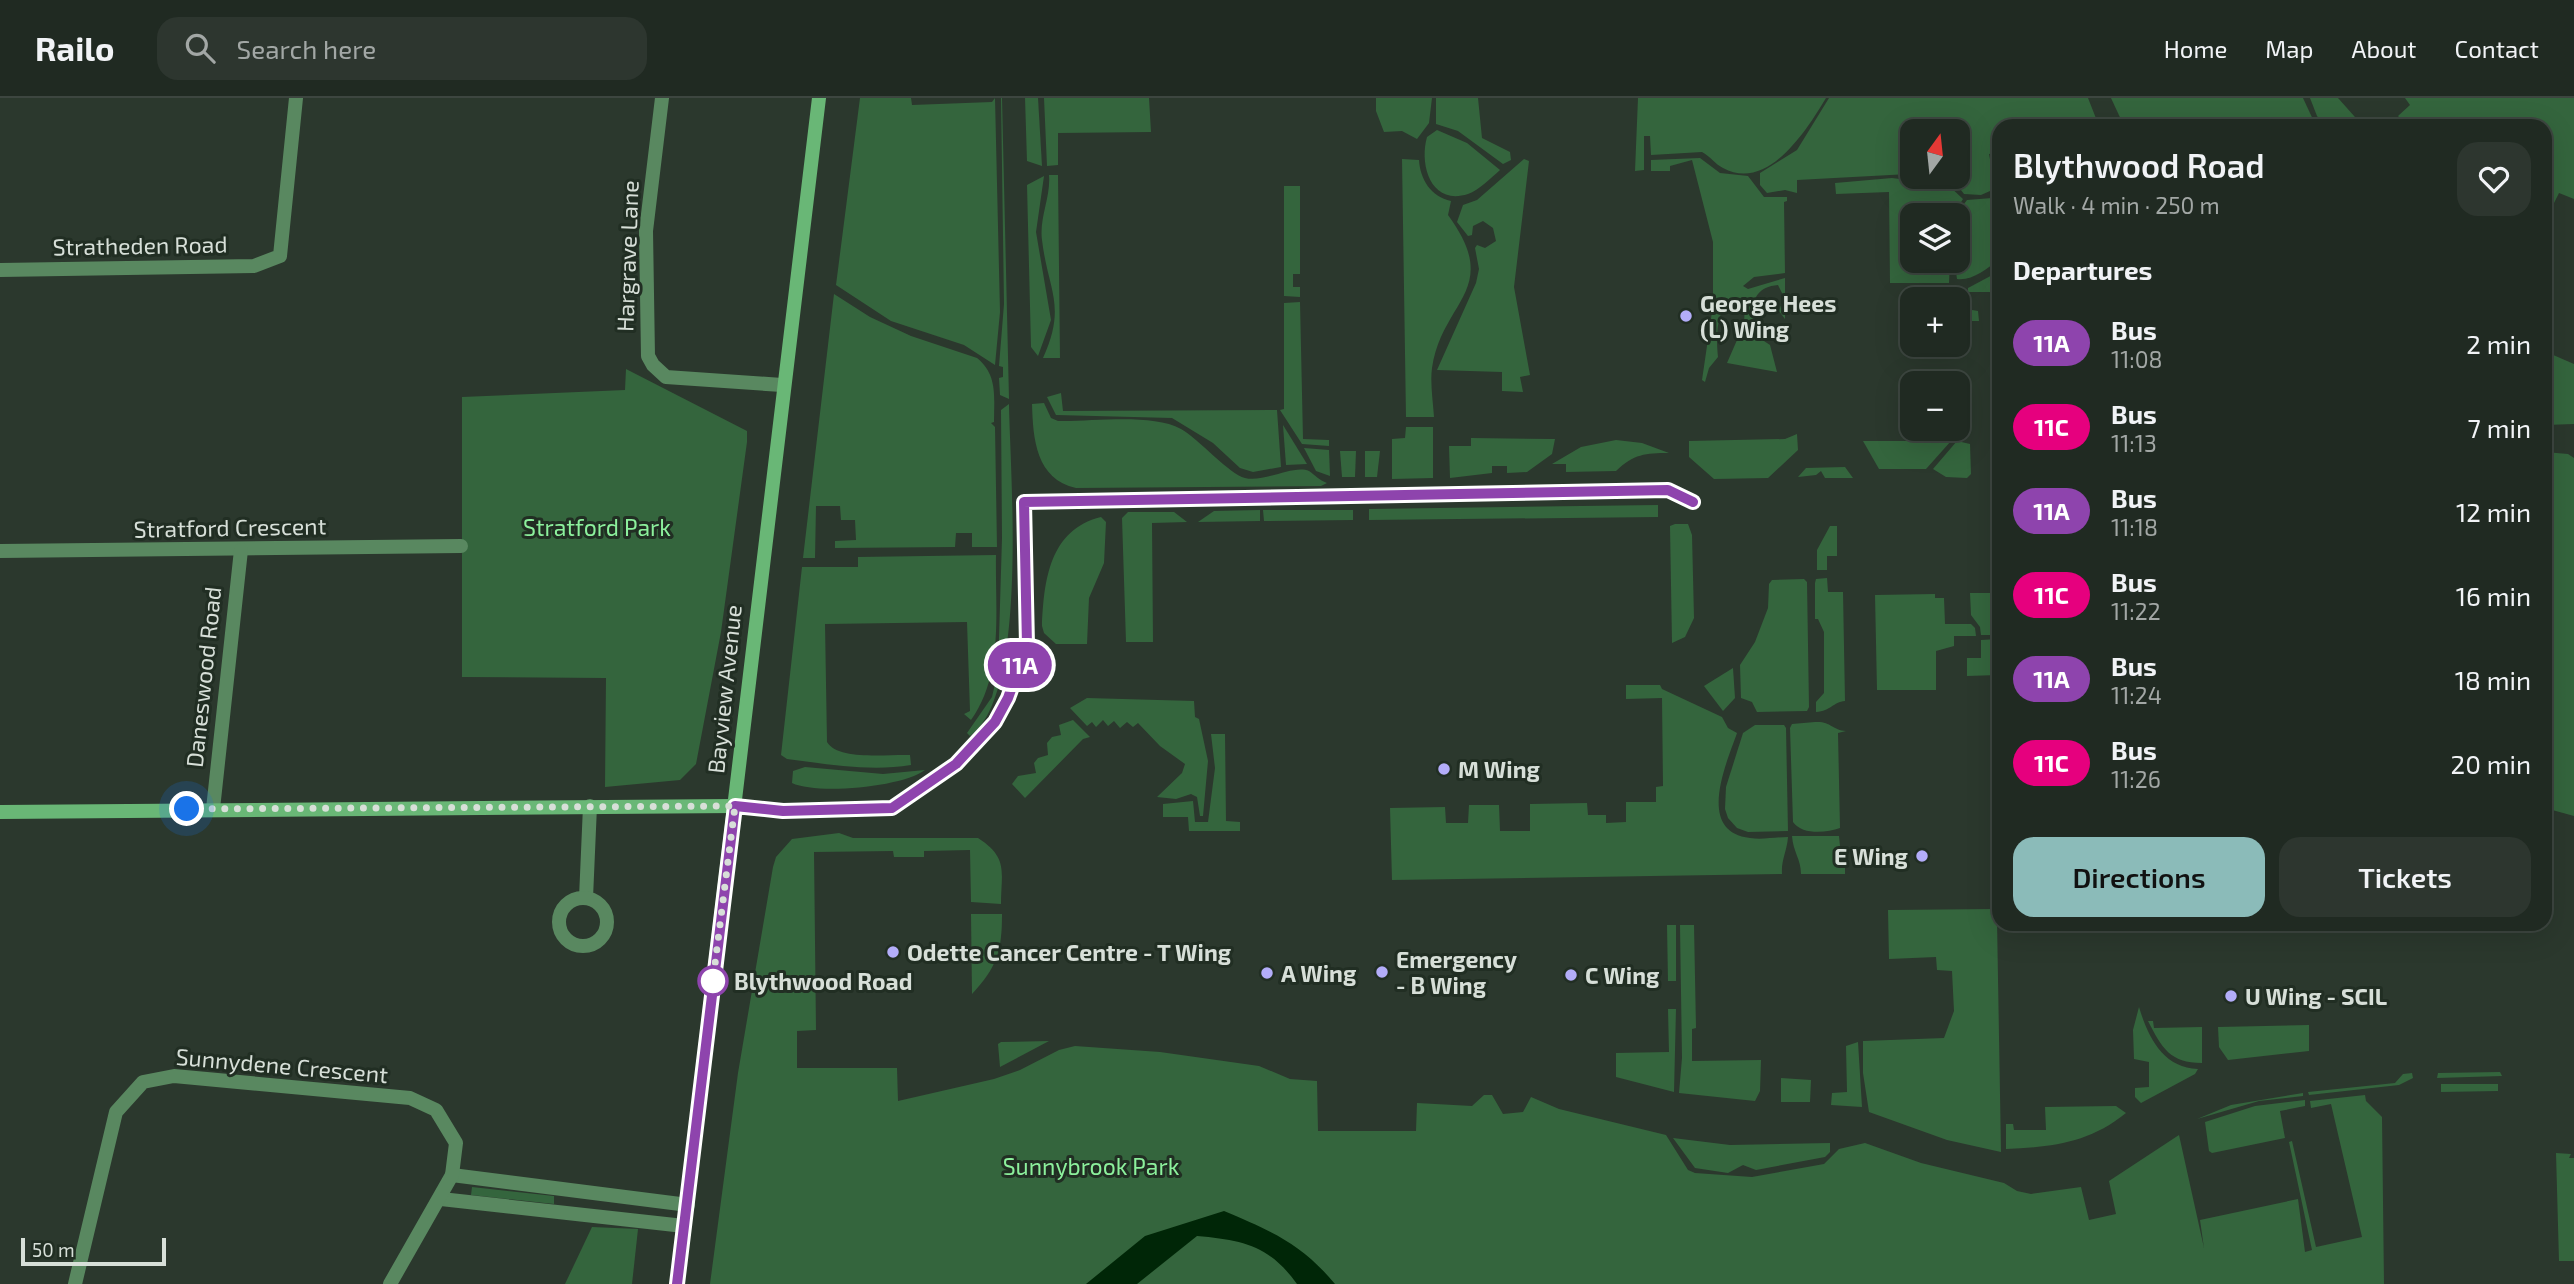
<!DOCTYPE html>
<html lang="en">
<head>
<meta charset="utf-8">
<style>
	:root { --surface:#202a22; --page:#2d362f; --text:#f1f3f6; --muted:#a2a7a5; --line:#3d4640; --accent:#8bbbb9 }
	body { margin:0; font-family:"Exo 2",sans-serif; background:var(--page); color:var(--text); height:100vh; display:flex; flex-direction:column; font-size:26px; white-space:nowrap }
	* { box-sizing:border-box; margin:0 }
	p { font-size:23px; color:var(--muted) }
	.icon { flex:none; width:38px; height:38px; fill:none; stroke:currentColor; stroke-width:2; stroke-linecap:round; stroke-linejoin:round }
	.map { position:relative; flex:1; overflow:hidden }
	.sheet { position:absolute; left:1992px; top:21px; width:560px; height:812px; display:flex; flex-direction:column; background:var(--surface); border-radius:21px; box-shadow:0 7px 28px #0002,0 0 0 2px var(--line) }
	.sheet>* { flex:none }
	.badge { padding:0 14px; border-radius:23px; font-size:24px; line-height:46px }
	.needle { width:46px; rotate:15deg }
	.fabs { position:absolute; left:1900px; top:21px; display:grid; gap:14px }
	.fabs a { display:grid; place-items:center; width:70px; height:70px; border-radius:14px; background:var(--surface); box-shadow:0 7px 28px #0002,0 0 0 2px var(--line); font-size:35px }
	.scale { position:absolute; left:21px; bottom:18px; width:145px; box-sizing:border-box; padding-left:7px; border:4px solid #d7dfd8; border-top:0; font-size:19px; line-height:24px; white-space:nowrap; color:#d7dfd8; -webkit-text-stroke:5px #212e23; paint-order:stroke }
	.you { position:absolute; width:35px; height:35px; margin:-18px; border:5px solid #fff; border-radius:50%; background:#1a73e8; box-shadow:0 0 0 10px #1a73e833 }
	.map>.badge { position:absolute; translate:-50% -50%; box-shadow:0 0 0 4px #fff }
	h2 { padding:0 21px; font-size:26px; line-height:63px }
	.round { display:grid; place-items:center; flex:none; width:74px; height:74px; border-radius:21px; background:var(--page) }
	.head { display:flex; align-items:center; justify-content:space-between; height:119px; padding:0 21px }
	h1 { font-size:33px; font-weight:600; line-height:52px }
	.cta { display:flex; gap:14px; margin-top:auto; padding:14px 21px }
	.cta a { flex:1; height:80px; border-radius:21px; background:var(--accent); color:#111; font-size:28px; font-weight:600; line-height:80px; text-align:center }
	.cta a+a { background:var(--page); color:var(--text) }
	ul { padding:0; list-style:none }
	li { display:flex; align-items:center; gap:21px; height:84px; padding:0 21px }
	li div { flex:1 }
	li b { display:block; font-size:26px }
	li em { font-style:normal }
	li .badge { min-width:77px; font-weight:700; text-align:center }
	header { display:flex; align-items:center; gap:42px; box-sizing:border-box; height:98px; padding:0 35px; background:var(--surface); border-bottom:2px solid var(--line) }
	header strong { font-size:33px }
	nav { display:flex; gap:38px; margin-inline-start:auto; font-size:24px }
	.search { width:490px; height:63px; background:var(--page); display:flex; align-items:center; gap:18px; box-sizing:border-box; padding:0 24px; border-radius:21px; color:var(--muted); font-size:26px }
	.map>svg:first-child { display:block }
	.green { fill:#34653d }
	.water { fill:#002607 }
	.lines { fill:none; stroke-linecap:round; stroke-linejoin:round }
	.street { stroke:#598860; stroke-width:14 }
	.secondary { stroke:#69b776; stroke-width:14 }
	.line-casing { stroke:#fff; stroke-width:16 }
	.line { stroke:#8e44ad; stroke-width:10 }
	.walk { stroke:#d7dfd8; stroke-width:7; stroke-dasharray:0 12.6 }
	.poi-dot { fill:#b3adf9; stroke:#212e23; stroke-width:2.5 }
	.stop-dot { fill:#fff; stroke:#8e44ad; stroke-width:3.5 }
	.labels { text-anchor:middle; dominant-baseline:central; stroke-width:6; stroke-linejoin:round; paint-order:stroke }
	.street-label { font-size:23px; fill:#d7dfd8; stroke:#212e23 }
	.poi-label { font-size:23px; font-weight:bold; fill:#d7dfd8; stroke:#212e23; text-anchor:start }
	.park-label { font-size:23px; fill:#8cf09c; stroke:#212e23 }
	.stop-label { font-size:23px; font-weight:bold; fill:#d7dfd8; stroke:#212e23; text-anchor:start }
</style>
</head>
<body>
<header>
<strong>Railo</strong>
<div class="search"><svg class="icon" aria-label="search" viewBox="0 0 24 24"><circle cx="10" cy="10" r="6"/><path d="M15 15l6 6"/></svg>Search here</div>
<nav><a>Home</a><a>Map</a><a>About</a><a>Contact</a></nav>
</header>
<div class="map">
<svg width="2574" height="1186" viewBox="0 0 2574 1186">
	<rect width="100%" height="100%" fill="#2b382d"/>
	<g class="green">
		<polygon points="860,0 911,0 912,7 992,4 995,0 1000,214 995,267 964,247 891,223 836,187"/>
		<polygon points="1001,0 1002,0 1009,301 1000,297 999,280 1003,279 1003,269 999,268 1004,206"/>
		<polygon points="1025,0 1038,0 1042,68 1027,63"/>
		<polygon points="1044,0 1149,0 1151,34 1058,35 1058,67 1047,68"/>
		<polygon points="1376,0 1432,0 1429,25 1417,41 1402,33 1384,34 1376,13"/>
		<polygon points="1436,0 1478,0 1482,40 1510,54 1511,62 1503,66 1458,33 1436,26"/>
		<path d="M 1638,0 L 1826,0 C 1808,30 1768,95 1723,70 C 1715,66 1710,58 1702,54 L 1651,57 L 1650,38 L 1644,38 L 1644,72 L 1635,73 Z"/>
		<polygon points="1829,0 2088,0 2099,28 1998,28 1998,61 1997,55 1989,56 1993,77 1990,93 1981,97 1964,96 1951,79 1958,79 1958,33 1913,33 1913,74 1909,76 1797,82 1797,95 1785,92 1767,95 1760,87 1760,75 1797,52"/>
		<polygon points="2111,0 2303,0 2316,28 2124,28"/>
		<polygon points="2310,0 2338,0 2363,28 2325,28 2317,18"/>
		<polygon points="2405,0 2574,0 2574,101 2559,95 2552,109 2545,105 2544,28 2407,28 2398,18 2410,7"/>
		<path d="M 1437,32 L 1467,45 L 1500,72 C 1491,80 1479,92 1468,96 C 1431,108 1419,67 1427,39 Z"/>
		<path d="M 1700,60 L 1720,75 L 1748,78 L 1764,99 L 1787,99 L 1787,103 L 1784,104 L 1785,175 L 1754,179 L 1743,188 L 1748,191 L 1785,180 L 1785,221 L 1779,213 L 1784,199 L 1778,187 C 1750,189 1750,213 1755,237 L 1770,247 L 1777,274 L 1727,265 L 1744,226 L 1745,205 L 1736,199 L 1730,200 C 1716,215 1716,240 1718,259 L 1709,270 L 1705,284 L 1702,282 L 1713,207 L 1713,144 L 1692,62 L 1670,68 L 1670,73 L 1651,73 L 1651,62 Z"/>
		<path d="M 1402,61 L 1419,62 C 1420,81 1431,99 1451,103 L 1448,117 C 1503,192 1442,202 1432,270 C 1430,285 1433,303 1434,319 L 1406,319 Z"/>
		<polygon points="1524,61 1529,63 1514,189 1530,277 1520,279 1523,294 1502,293 1502,274 1437,272 1476,185 1479,171 1475,150 1477,147 1485,150 1496,143 1493,130 1483,123 1473,128 1472,137 1468,138 1457,124 1463,107 1477,102"/>
		<path d="M 1049,77 L 1058,77 L 1060,260 L 1043,260 C 1067,207 1048,193 1042,142 C 1039,120 1051,99 1049,77 Z"/>
		<polygon points="1044,78 1036,134 1051,222 1038,258 1031,249 1027,87"/>
		<polygon points="1892,80 1948,87 1963,101 1953,117 1913,117 1913,163 1950,163 1949,185 1890,185 1889,94 1836,96 1835,85"/>
		<polygon points="1284,88 1300,88 1300,176 1293,176 1293,189 1300,189 1300,199 1284,198"/>
		<path d="M 1992,100 L 1998,102 L 1998,162 C 1987,171 1972,183 1957,181 L 1955,167 L 1958,167 C 1958,146 1953,118 1967,102 Z"/>
		<polygon points="1998,174 1998,194 1968,194 1968,190"/>
		<path d="M 834,196 L 870,219 L 911,238 L 977,260 C 998,277 994,299 994,324 L 991,325 L 995,329 L 997,449 L 972,449 L 972,435 L 956,435 L 955,449 L 835,450 L 835,443 L 856,442 L 855,422 L 841,422 L 840,408 L 816,408 L 815,460 L 803,460 Z"/>
		<polygon points="1300,204 1303,341 1329,342 1329,348 1302,346 1280,312 1284,311 1284,205"/>
		<polygon points="1971,204 1972,212 1978,213 1979,223 1972,223 1972,231 1958,232 1958,205"/>
		<polygon points="2544,253 2574,266 2574,326 2545,327"/>
		<polygon points="626,271 747,333 747,344 721,534 696,666 680,682 605,689 606,580 462,579 462,299 625,292"/>
		<polygon points="1061,295 1063,313 1277,312 1281,369 1253,374 1240,370 1213,345 1172,320 1056,317 1047,299"/>
		<path d="M 1044,305 L 1051,320 L 1058,323 C 1092,324 1151,315 1181,331 C 1200,342 1229,376 1245,380 C 1264,385 1294,366 1309,373 C 1315,377 1319,382 1327,385 L 1321,388 L 1076,390 C 1036,381 1033,341 1032,306 Z"/>
		<path d="M 1009,306 C 1010,376 1029,597 970,638 L 967,635 L 992,599 L 998,573 L 1002,440 L 1001,312 Z"/>
		<polygon points="1283,327 1307,366 1286,367"/>
		<polygon points="1406,329 1433,329 1433,380 1392,381 1392,341 1405,340"/>
		<polygon points="1797,336 1798,352 1768,380 1714,381 1689,359 1689,343 1785,341"/>
		<polygon points="1471,340 1552,341 1555,341 1552,356 1527,374 1507,375 1507,368 1492,368 1492,375 1450,380 1449,348 1471,348"/>
		<path d="M 1616,342 L 1642,345 L 1669,355 C 1645,355 1634,356 1616,373 L 1566,374 L 1566,366 L 1552,366 L 1581,349 Z"/>
		<polygon points="1863,343 1951,343 1926,371 1879,371"/>
		<polygon points="1957,343 1970,346 1971,376 1967,380 1946,379 1933,371"/>
		<polygon points="1304,350 1329,352 1330,378 1316,373"/>
		<polygon points="1356,353 1355,379 1342,379 1340,353"/>
		<polygon points="1365,353 1380,353 1377,379 1365,379"/>
		<polygon points="2545,354 2568,356 2574,360 2574,718 2545,710"/>
		<polygon points="1845,369 1853,380 1825,380 1821,373 1816,377 1798,379 1806,370"/>
		<polygon points="1658,407 1658,419 1369,422 1369,411"/>
		<polygon points="1260,412 1260,423 1198,424 1214,413"/>
		<polygon points="1263,412 1353,412 1353,422 1264,423"/>
		<polygon points="1128,414 1174,414 1187,424 1152,425 1153,544 1126,544 1122,420"/>
		<path d="M 1101,419 L 1106,424 L 1104,465 L 1089,500 L 1087,546 L 1056,546 L 1044,535 L 1042,528 C 1044,483 1049,432 1101,419 Z"/>
		<polygon points="1675,426 1688,426 1692,437 1694,520 1685,539 1672,545 1670,428"/>
		<polygon points="1830,428 1837,428 1837,458 1827,458 1827,472 1817,472 1817,452"/>
		<path d="M 996,457 C 995,512 1004,576 971,622 L 964,616 L 970,613 L 967,524 L 825,526 L 827,644 C 838,663 889,656 910,657 L 911,667 C 870,674 828,666 787,661 L 781,657 L 802,469 L 858,469 L 858,459 Z"/>
		<path d="M 1827,480 L 1828,494 L 1843,494 L 1845,603 C 1833,604 1831,613 1816,614 L 1816,604 L 1824,595 L 1824,534 L 1818,521 L 1815,521 L 1815,485 L 1816,481 Z"/>
		<polygon points="1804,481 1807,484 1809,609 1807,613 1757,614 1752,604 1741,600 1740,567 1755,544 1768,510 1769,486 1772,482"/>
		<polygon points="1970,495 1998,495 1998,512 1992,514 1994,537 1981,537 1980,529 1971,517"/>
		<polygon points="1935,496 1935,500 1944,500 1945,526 1971,526 1975,530 1976,538 1954,538 1954,548 1936,553 1936,592 1877,592 1875,497"/>
		<polygon points="1998,541 1998,577 1967,578 1967,560 1981,560 1981,542"/>
		<polygon points="1733,570 1735,600 1723,613 1704,588"/>
		<path d="M 1626,587 L 1660,587 L 1662,591 L 1722,619 L 1728,630 L 1737,635 C 1727,664 1695,734 1750,740 C 1762,742 1776,739 1788,739 C 1787,753 1781,762 1782,776 L 1392,782 L 1390,710 L 1445,709 L 1446,725 L 1468,725 L 1469,707 L 1499,707 L 1500,733 L 1530,733 L 1530,706 L 1587,705 L 1588,717 L 1606,717 L 1606,725 L 1626,724 L 1626,704 L 1656,704 L 1656,689 L 1663,688 L 1662,600 L 1626,601 Z"/>
		<polygon points="1087,600 1194,603 1195,619 1199,621 1208,663 1203,718 1200,718 1197,699 1191,696 1176,701 1157,699 1182,675 1185,666 1160,648 1138,625 1133,629 1127,624 1120,630 1114,623 1108,628 1103,622 1096,629 1092,624 1087,628 1070,610"/>
		<polygon points="1073,622 1090,639 1083,641 1025,700 1012,686 1018,678 1036,675 1034,665 1038,660 1048,657 1047,645 1052,639 1061,637 1059,627"/>
		<path d="M 1815,624 C 1831,623 1832,632 1846,633 L 1838,635 L 1840,730 C 1826,735 1802,737 1793,724 L 1790,630 L 1792,626 Z"/>
		<polygon points="1755,627 1784,627 1786,630 1788,733 1748,734 1737,730 1728,720 1725,711 1726,689 1743,635"/>
		<polygon points="1211,636 1225,636 1226,723 1240,724 1240,733 1189,733 1188,719 1163,719 1163,706 1193,703 1195,724 1208,724 1215,670"/>
		<path d="M 805,669 L 883,676 L 925,672 C 903,689 817,697 792,685 L 793,673 Z"/>
		<path d="M 839,735 L 853,740 L 978,740 C 1009,760 1001,774 1001,806 L 971,804 L 970,752 L 924,753 L 924,759 L 894,759 L 893,753 L 814,754 L 816,932 L 797,933 L 797,970 L 897,970 L 898,1003 L 994,981 L 1020,972 L 1059,952 L 1075,948 L 1160,954 L 1259,968 L 1290,981 L 1317,983 L 1318,1033 L 1416,1033 L 1417,1005 L 1472,1008 L 1484,997 L 1492,997 L 1503,1016 L 1523,1014 L 1531,999 L 1559,1011 L 1666,1037 L 1688,1072 L 1695,1075 L 1752,1079 L 1824,1066 L 1839,1051 L 1865,1045 L 1921,1065 L 2004,1085 L 2017,1093 L 2031,1096 L 2081,1089 L 2089,1122 L 2116,1116 L 2109,1083 L 2179,1037 L 2204,1150 L 2200,1122 L 2298,1101 L 2305,1154 L 2312,1152 L 2289,1044 L 2292,1043 L 2316,1149 L 2362,1139 L 2331,1006 L 2311,1010 L 2310,1003 L 2365,997 L 2366,1003 L 2382,1019 L 2384,1186 L 710,1186 L 738,975 L 773,769 L 776,759 L 792,741 Z"/>
		<path d="M 1792,738 L 1839,738 L 1840,748 L 1845,748 L 1845,776 L 1801,776 C 1801,761 1793,754 1792,738 Z"/>
		<polygon points="1997,811 1997,822 2001,1054 1947,1042 1869,1014 1863,975 1863,943 1944,940 1954,913 1952,873 1937,872 1936,859 1889,861 1888,812"/>
		<path d="M 971,816 L 1002,816 C 1002,853 997,869 972,896 Z"/>
		<polygon points="1667,827 1676,827 1676,883 1668,883"/>
		<polygon points="1680,827 1694,827 1696,930 1692,931 1692,963 1761,962 1760,993 1755,1003 1679,995 1682,960"/>
		<path d="M 2139,909 C 2148,939 2163,970 2198,971 L 2195,976 L 2141,1005 L 2135,999 L 2135,990 L 2149,989 L 2149,964 L 2134,961 L 2133,932 Z"/>
		<polygon points="1668,911 1676,911 1674,994 1616,979 1616,955 1669,954"/>
		<path d="M 2148,923 L 2153,923 L 2154,930 L 2202,929 L 2202,965 C 2170,965 2162,950 2148,923 Z"/>
		<polygon points="2309,927 2309,953 2228,962 2219,949 2218,929"/>
		<polygon points="1049,943 1000,969 998,946 1001,944"/>
		<polygon points="1858,944 1862,1009 1831,1007 1832,995 1847,994 1846,948"/>
		<polygon points="2500,974 2502,978 2437,980 2438,975"/>
		<polygon points="2403,976 2412,975 2413,980 2399,987 2309,997 2308,994 2395,985"/>
		<polygon points="1781,980 1811,982 1810,1004 1781,1004"/>
		<polygon points="2441,986 2498,986 2498,993 2441,994"/>
		<polygon points="2303,995 2303,998 2259,1003 2197,1021 2231,1007"/>
		<polygon points="2305,1002 2305,1008 2280,1013 2285,1040 2212,1055 2209,1053 2205,1024 2255,1008"/>
		<path d="M 2116,1008 L 2126,1015 C 2089,1045 2052,1049 2006,1051 L 2006,1026 L 2013,1026 L 2014,1032 L 2046,1032 L 2045,1009 Z"/>
		<polygon points="1673,1040 1730,1047 1830,1045 1830,1054 1825,1059 1756,1072 1743,1067 1728,1075 1695,1070"/>
		<polygon points="2556,1055 2571,1056 2569,1060 2574,1060 2574,1163 2559,1163"/>
		<polygon points="472,1089 554,1098 554,1106 471,1097"/>
		<polygon points="592,1129 638,1131 632,1186 565,1186"/>
	</g>
	<path class="water" d="M 1224,1113 C 1271,1133 1301,1145 1335,1186 L 1297,1186 C 1269,1147 1242,1142 1197,1138 L 1137,1186 L 1086,1186 L 1145,1138 Z"/>
	<g class="lines">
		<g class="street">
			<polyline points="662,0 646,133 648,258 653,267 666,279 782,287"/>
			<polyline points="0,172 254,168 280,158 296,0"/>
			<polyline points="0,453 461,448"/>
			<polyline points="213,711 241,452"/>
			<polyline points="586,800 590,708"/>
			<circle cx="583" cy="824" r="24"/>
			<polyline points="452,1077 688,1107"/>
			<polyline points="441,1101 684,1128"/>
			<polyline points="75,1186 116,1014 143,984 174,978 410,1000 436,1012 456,1045 452,1077 390,1186"/>
		</g>
		<g class="secondary">
			<polyline points="0,714 735,708"/>
			<path d="M 677,1186 C 725,791 768,395 819,0"/>
		</g>
	</g>
	<g class="lines">
		<g class="line-casing">
			<polyline id="line" points="677,1186 735,708 783,713 892,710 956,666 995,624 1008,600 1027,547 1024,404 1668,392 1693,404"/>
		</g>
		<use href="#line" class="line"/>
		<polyline class="walk" points="187,711 735,708 712,890 713,883"/>
	</g>
	<g class="poi-dot">
		<circle cx="1686" cy="218" r="7"/>
		<circle cx="1444" cy="671" r="7"/>
		<circle cx="1922" cy="758" r="7"/>
		<circle cx="893" cy="854" r="7"/>
		<circle cx="1382" cy="874" r="7"/>
		<circle cx="1267" cy="875" r="7"/>
		<circle cx="1571" cy="877" r="7"/>
		<circle cx="2231" cy="898" r="7"/>
	</g>
	<circle class="stop-dot" cx="713" cy="883" r="14"/>
	<g class="labels">
		<g class="street-label">
			<text transform="translate(140 147) rotate(-1)">Stratheden Road</text>
			<text transform="translate(627 158) rotate(-88)">Hargrave Lane</text>
			<text transform="translate(230 429) rotate(-1)">Stratford Crescent</text>
			<text transform="translate(203 579) rotate(-84)">Daneswood Road</text>
			<text transform="translate(724 591) rotate(-84)">Bayview Avenue</text>
			<text transform="translate(282 967) rotate(5)">Sunnydene Crescent</text>
		</g>
		<g class="poi-label">
			<text x="1700" y="205">George Hees<tspan x="1700" dy="26">(L) Wing</tspan></text>
			<text x="1458" y="671">M Wing</text>
			<text x="1908" y="758" text-anchor="end">E Wing</text>
			<text x="907" y="854">Odette Cancer Centre - T Wing</text>
			<text x="1396" y="861">Emergency<tspan x="1396" dy="26">- B Wing</tspan></text>
			<text x="1281" y="875">A Wing</text>
			<text x="1585" y="877">C Wing</text>
			<text x="2245" y="898">U Wing - SCIL</text>
		</g>
		<g class="park-label">
			<text x="597" y="429">Stratford Park</text>
			<text x="1091" y="1068">Sunnybrook Park</text>
		</g>
		<g class="stop-label">
			<text x="734" y="883">Blythwood Road</text>
		</g>
	</g>
</svg>
<div class="fabs">
<a><svg class="needle" viewBox="-14 -14 28 28"><path d="M0-13l5 13h-10z" fill="#e53935"/><path d="M0 13l5-13h-10z" fill="#a2a7a5"/></svg></a>
<a><svg class="icon" aria-label="layers" viewBox="0 0 24 24"><path d="M12 4l9 5-9 5-9-5zM3 14l9 5 9-5"/></svg></a>
<a>+</a>
<a>−</a>
</div>
<div class="scale">50 m</div>
<div class="you" style="left:187px;top:711px"></div>
<b class="badge" style="left:1020px;top:567px;background:#8e44ad;color:#fff">11A</b>
<section class="sheet">
<div class="head"><div><h1>Blythwood Road</h1><p>Walk · 4 min · 250 m</p></div><a class="round"><svg class="icon" aria-label="heart" viewBox="0 0 24 24"><path d="M12 20l-8-8c-3-5 5-10 8-4 3-6 11-1 8 4z"/></svg></a></div>
<h2>Departures</h2>
<ul>
<li><span class="badge" style="background:#8e44ad;color:#fff">11A</span><div><b>Bus</b><p>11:08</p></div><em>2 min</em></li>
<li><span class="badge" style="background:#e6007e;color:#fff">11C</span><div><b>Bus</b><p>11:13</p></div><em>7 min</em></li>
<li><span class="badge" style="background:#8e44ad;color:#fff">11A</span><div><b>Bus</b><p>11:18</p></div><em>12 min</em></li>
<li><span class="badge" style="background:#e6007e;color:#fff">11C</span><div><b>Bus</b><p>11:22</p></div><em>16 min</em></li>
<li><span class="badge" style="background:#8e44ad;color:#fff">11A</span><div><b>Bus</b><p>11:24</p></div><em>18 min</em></li>
<li><span class="badge" style="background:#e6007e;color:#fff">11C</span><div><b>Bus</b><p>11:26</p></div><em>20 min</em></li>
</ul>
<div class="cta"><a>Directions</a><a>Tickets</a></div>
</section>
</div>
</body>
</html>
